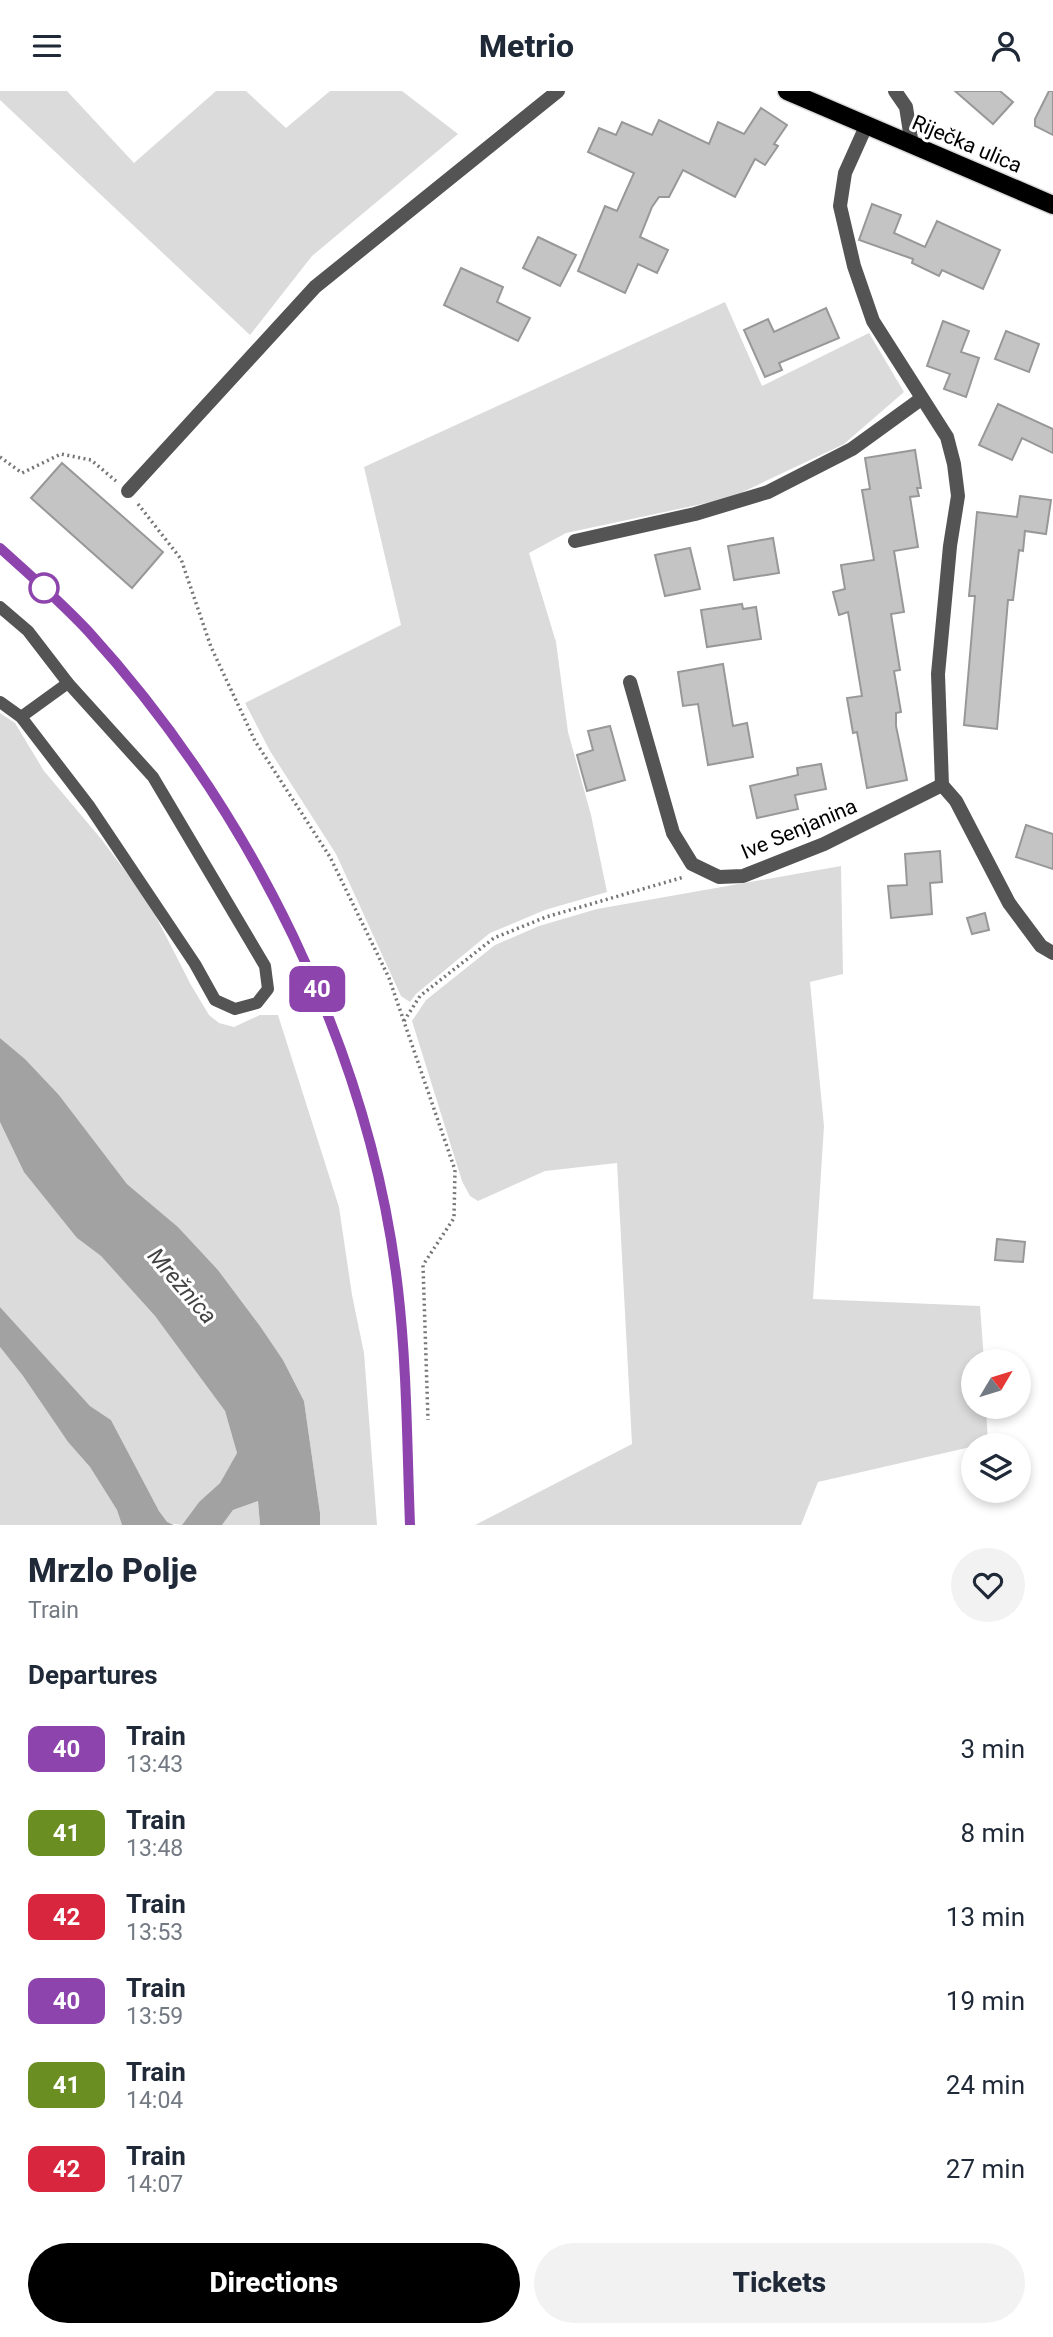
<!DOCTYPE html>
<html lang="en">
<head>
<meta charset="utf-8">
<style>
	:root { --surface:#fff; --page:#f2f2f3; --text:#1f2937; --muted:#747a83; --accent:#000 }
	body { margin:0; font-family:Roboto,sans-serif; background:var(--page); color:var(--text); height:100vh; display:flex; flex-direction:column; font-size:26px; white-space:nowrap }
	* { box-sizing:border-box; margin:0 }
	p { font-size:23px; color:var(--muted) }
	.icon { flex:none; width:38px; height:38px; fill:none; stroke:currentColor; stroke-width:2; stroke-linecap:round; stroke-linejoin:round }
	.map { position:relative; height:1434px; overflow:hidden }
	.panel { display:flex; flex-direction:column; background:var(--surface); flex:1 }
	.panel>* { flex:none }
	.badge { padding:0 14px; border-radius:10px; font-size:24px; line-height:46px }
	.needle { width:46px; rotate:52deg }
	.tools { position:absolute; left:961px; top:1258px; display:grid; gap:14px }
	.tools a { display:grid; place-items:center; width:70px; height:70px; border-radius:50%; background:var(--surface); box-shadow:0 4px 10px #0003; font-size:35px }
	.map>.badge { position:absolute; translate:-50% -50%; box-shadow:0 0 0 4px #fff }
	h2 { padding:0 28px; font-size:26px; line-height:63px }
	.round { display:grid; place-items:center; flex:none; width:74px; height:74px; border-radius:37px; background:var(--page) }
	.overview { display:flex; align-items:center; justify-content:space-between; height:119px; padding:0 28px }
	h1 { font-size:33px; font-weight:800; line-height:52px }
	.button { display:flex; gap:14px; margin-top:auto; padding:14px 28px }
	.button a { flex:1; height:80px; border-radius:42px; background:var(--accent); color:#fff; font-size:28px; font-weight:800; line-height:80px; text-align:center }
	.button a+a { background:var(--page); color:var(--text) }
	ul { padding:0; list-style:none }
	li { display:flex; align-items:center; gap:21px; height:84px; padding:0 28px }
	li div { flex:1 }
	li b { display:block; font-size:26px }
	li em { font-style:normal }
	li .badge { min-width:77px; font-weight:700; text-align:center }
	header { display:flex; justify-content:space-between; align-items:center; height:91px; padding:0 28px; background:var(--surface); font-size:32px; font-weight:800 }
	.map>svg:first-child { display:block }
	.green { fill:#dbdbdb }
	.water { fill:#a2a2a2 }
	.building { fill:#c4c4c4; stroke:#989898; stroke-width:2 }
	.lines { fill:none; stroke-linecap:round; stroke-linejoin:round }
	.primary-casing { stroke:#dbdbdb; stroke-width:21 }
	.path { stroke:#767676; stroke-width:3.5; stroke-dasharray:2 3.5; stroke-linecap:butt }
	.service { stroke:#545454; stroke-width:12 }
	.minor { stroke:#545454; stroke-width:14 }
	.primary { stroke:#000; stroke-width:18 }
	.rail { stroke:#000; stroke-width:5; stroke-dasharray:10 3.5 2 3.5; stroke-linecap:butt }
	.line-casing { stroke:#fff; stroke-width:16 }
	.line { stroke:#8e44ad; stroke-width:10 }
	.stop-dot { fill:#fff; stroke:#8e44ad; stroke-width:3.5 }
	.labels { text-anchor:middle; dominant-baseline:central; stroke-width:6; stroke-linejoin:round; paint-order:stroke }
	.street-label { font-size:21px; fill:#000; stroke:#fff }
	.water-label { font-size:23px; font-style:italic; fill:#434343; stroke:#fff }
</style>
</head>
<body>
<header><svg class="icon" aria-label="menu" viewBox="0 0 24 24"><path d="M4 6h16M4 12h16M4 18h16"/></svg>Metrio<svg class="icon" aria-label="person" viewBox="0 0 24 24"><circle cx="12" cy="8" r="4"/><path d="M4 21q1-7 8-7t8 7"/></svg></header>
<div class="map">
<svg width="1053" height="1434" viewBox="0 0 1053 1434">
	<rect width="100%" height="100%" fill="#fff"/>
	<g class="green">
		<polygon points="0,0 67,0 134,72 216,0 246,0 286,37 330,0 402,0 458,43 312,165 250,244 0,9"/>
		<polygon points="725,211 762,295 869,242 904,301 844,353 730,407 566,442 529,462 556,551 568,641 591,724 607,801 545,819 490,842 416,903 410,911 401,905 336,763 270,660 245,612 401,534 364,376"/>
		<polygon points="0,622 15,632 44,680 102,749 149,812 191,894 209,924 219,932 234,936 260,924 278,924 339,1116 352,1204 364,1262 377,1434 320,1434 320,1422 304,1310 283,1269 260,1235 218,1179 178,1136 127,1093 59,1004 25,968 0,947"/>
		<polygon points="841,775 843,883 810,891 824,1035 813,1208 980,1215 984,1270 973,1270 973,1316 986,1316 988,1352 818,1391 801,1434 475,1434 632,1353 617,1072 545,1080 478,1110 470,1105 462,1090 412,930 426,909 495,854 539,835 597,818"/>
		<polygon points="0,1031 77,1147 101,1165 155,1225 225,1320 237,1362 220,1392 199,1411 182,1434 167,1432 159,1420 111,1329 90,1315 0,1216"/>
		<polygon points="0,1256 23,1285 68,1351 90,1376 117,1419 122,1434 0,1434"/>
		<polygon points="258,1410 260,1434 222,1434 233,1419"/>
	</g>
	<g class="water">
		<polygon points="0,947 25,968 59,1004 127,1093 178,1136 218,1179 260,1235 283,1269 304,1310 320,1422 320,1434 260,1434 258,1410 233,1419 222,1434 182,1434 199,1411 220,1392 237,1362 225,1320 155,1225 101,1165 77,1147 24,1081 0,1031"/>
		<polygon points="0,1216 90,1315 111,1329 159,1420 167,1431 174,1434 122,1434 117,1419 90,1376 68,1351 23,1285 0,1256"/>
	</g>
	<g class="building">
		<polygon points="955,0 1000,0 1013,11 993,33"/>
		<polygon points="1049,0 1053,0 1053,44 1035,35 1035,28"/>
		<polygon points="761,17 787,34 774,53 778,55 765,74 755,68 735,106 683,79 669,106 659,106 652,116 640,146 668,159 657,182 638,173 625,202 578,180 605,115 617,120 634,82 588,61 599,37 616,44 622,31 652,44 659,29 709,53 718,31 744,43"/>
		<polygon points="872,113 901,124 894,142 925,156 937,130 1000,159 983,198 942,179 939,185 912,172 913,168 859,149"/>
		<polygon points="538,146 576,164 560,195 523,177"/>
		<polygon points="461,177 503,196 497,211 530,227 518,250 444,214"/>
		<polygon points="826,217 839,247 779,272 782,279 765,286 744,239 768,228 774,241"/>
		<polygon points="943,230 969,240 961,261 979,267 966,306 944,298 950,283 927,275"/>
		<polygon points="1006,240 1039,253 1029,281 995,268"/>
		<polygon points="998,313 1053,338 1053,362 1022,347 1012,369 979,354"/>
		<polygon points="915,359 921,397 917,397 919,405 910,406 918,456 894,460 904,521 891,523 900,579 894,580 901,621 896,622 896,635 907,689 867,697 857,641 853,642 847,607 862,605 848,521 839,524 833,501 845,498 841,474 874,469 862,399 870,398 865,367"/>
		<polygon points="62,372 163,461 132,497 31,407"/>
		<polygon points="1020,405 1051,409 1046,443 1025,440 1023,460 1019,459 1013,509 1008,509 997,638 964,634 975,505 969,505 977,421 1017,426"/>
		<polygon points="773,447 779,482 734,489 728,455"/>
		<polygon points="690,457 700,498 665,505 655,464"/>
		<polygon points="742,513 743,518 756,516 761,548 707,556 701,519"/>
		<polygon points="723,573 733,635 747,632 753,666 708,674 698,613 683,615 678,581"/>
		<polygon points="610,635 625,689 587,700 577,664 593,659 588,640"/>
		<polygon points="821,673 826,698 795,704 798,718 757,727 750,695 798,684 797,677"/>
		<polygon points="1026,734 1053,743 1053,778 1016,766"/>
		<polygon points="940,760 942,791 930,792 932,823 891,827 888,795 907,794 905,763"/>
		<polygon points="985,822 989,839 972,843 967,827"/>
		<polygon points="997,1148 1025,1151 1023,1171 995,1169"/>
	</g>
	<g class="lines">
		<g class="primary-casing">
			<polyline id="primary" points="787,0 1053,114"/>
		</g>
		<g class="path">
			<polyline points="0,366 22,382 61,363 91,369 116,390"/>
			<polyline points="138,413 181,468 211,556 255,650 330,766 389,887 455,1079 454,1127 423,1174 428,1329"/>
			<polyline points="404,930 420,905 494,847 546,826 684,786"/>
		</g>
		<g class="service">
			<polyline points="0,516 28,540 68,592 153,686 265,875 268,898 257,912 235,918 215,909 195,873 90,716 21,626 0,611"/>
			<polyline points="21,626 68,592"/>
		</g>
		<g class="minor">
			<polyline points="895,0 906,16 912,54"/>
			<polyline points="867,33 845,82 840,115 854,175 873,230 947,346 954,373 958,405 950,455 938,583 942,694 956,710 1009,812 1041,855 1053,862"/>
			<polyline points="128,400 315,196 558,0"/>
			<polyline points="575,450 695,423 768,401 852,358 921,308"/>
			<polyline points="630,591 673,742 692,773 719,786 743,785 824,753 942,694"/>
		</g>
		<use href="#primary" class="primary"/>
		<path class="rail" d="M 0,457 C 30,484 60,511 88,541 C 251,718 370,956 398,1198 C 407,1276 407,1355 410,1434"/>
	</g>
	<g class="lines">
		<g class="line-casing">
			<path id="line" d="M 0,457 C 30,484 61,511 88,540 C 250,718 370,957 398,1198 C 407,1276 407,1355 410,1434"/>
		</g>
		<use href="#line" class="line"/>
	</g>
	<circle class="stop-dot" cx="44" cy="497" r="14"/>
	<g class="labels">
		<g class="street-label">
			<text transform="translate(967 53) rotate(23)">Riječka ulica</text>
			<text transform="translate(799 738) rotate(-23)">Ive Senjanina</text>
		</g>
		<g class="water-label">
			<text transform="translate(182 1195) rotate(49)">Mrežnica</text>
		</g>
	</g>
</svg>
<div class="tools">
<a><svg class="needle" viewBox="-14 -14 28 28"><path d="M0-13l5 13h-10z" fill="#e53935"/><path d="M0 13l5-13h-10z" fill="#747a83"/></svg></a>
<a><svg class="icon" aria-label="layers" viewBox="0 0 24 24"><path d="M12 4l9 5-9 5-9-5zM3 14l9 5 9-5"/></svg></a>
</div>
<b class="badge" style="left:317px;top:898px;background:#8e44ad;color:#fff">40</b>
</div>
<section class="panel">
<div class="overview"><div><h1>Mrzlo Polje</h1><p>Train</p></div><a class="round"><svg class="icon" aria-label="heart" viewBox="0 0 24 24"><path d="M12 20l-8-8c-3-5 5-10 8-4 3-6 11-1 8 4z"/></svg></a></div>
<h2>Departures</h2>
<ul>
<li><span class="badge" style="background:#8e44ad;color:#fff">40</span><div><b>Train</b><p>13:43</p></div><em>3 min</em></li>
<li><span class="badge" style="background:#6b8e23;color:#fff">41</span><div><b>Train</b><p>13:48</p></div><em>8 min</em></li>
<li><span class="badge" style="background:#d7263d;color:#fff">42</span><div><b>Train</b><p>13:53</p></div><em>13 min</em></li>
<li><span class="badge" style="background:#8e44ad;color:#fff">40</span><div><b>Train</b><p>13:59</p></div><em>19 min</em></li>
<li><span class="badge" style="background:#6b8e23;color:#fff">41</span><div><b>Train</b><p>14:04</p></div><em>24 min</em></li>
<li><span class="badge" style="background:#d7263d;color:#fff">42</span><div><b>Train</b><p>14:07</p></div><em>27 min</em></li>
</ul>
<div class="button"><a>Directions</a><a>Tickets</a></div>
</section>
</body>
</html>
